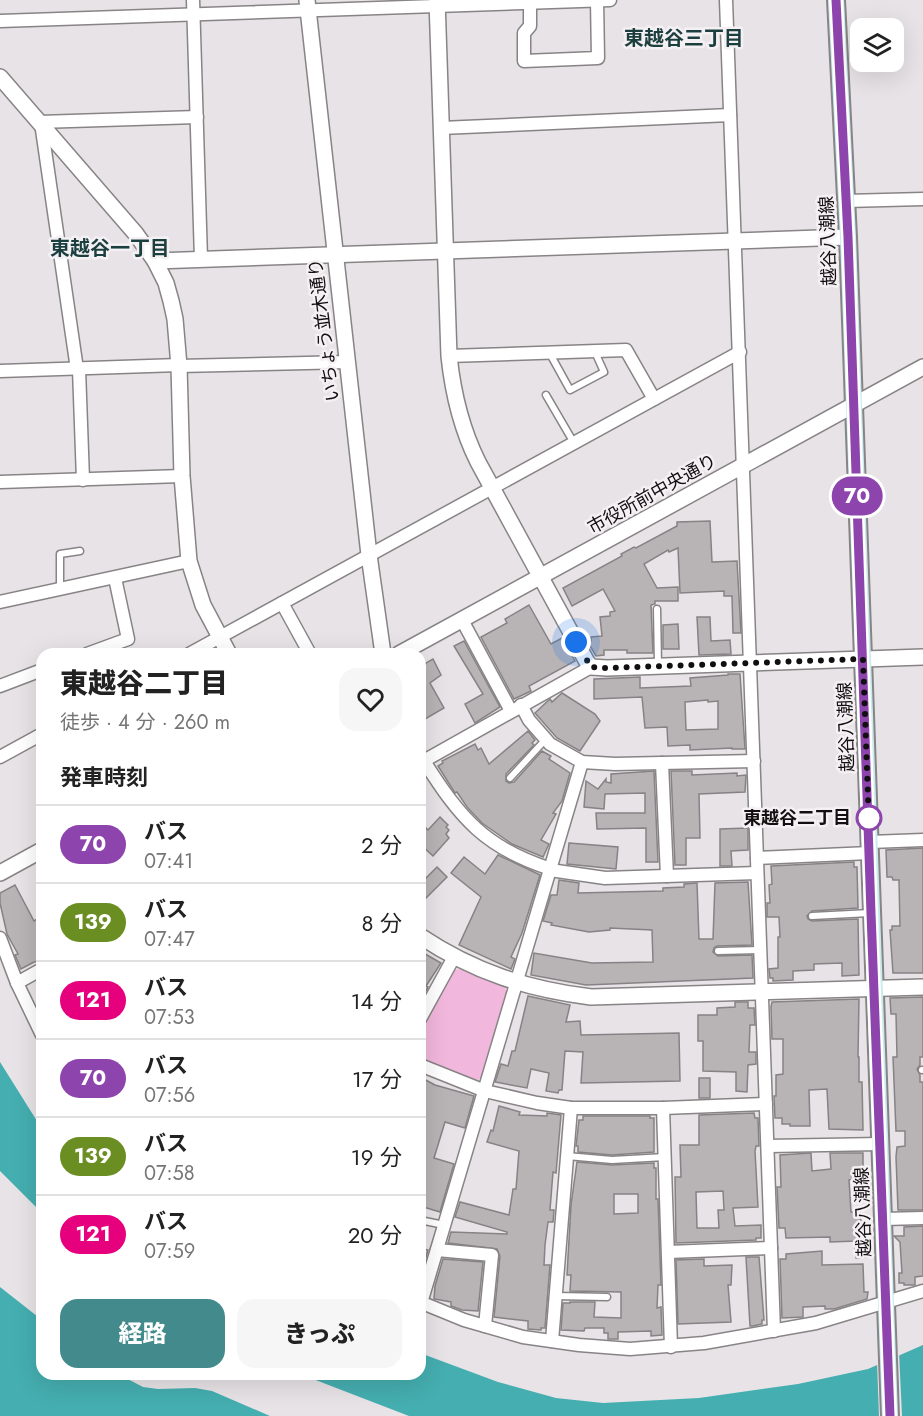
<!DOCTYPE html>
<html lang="ja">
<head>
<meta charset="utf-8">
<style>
	:root { --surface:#fff; --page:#f6f6f6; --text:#222; --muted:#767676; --line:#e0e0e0; --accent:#428a8b }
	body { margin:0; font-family:Jost,"Noto Sans JP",sans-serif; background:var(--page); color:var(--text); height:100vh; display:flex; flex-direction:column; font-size:22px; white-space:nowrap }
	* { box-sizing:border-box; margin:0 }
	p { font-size:20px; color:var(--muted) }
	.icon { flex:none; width:33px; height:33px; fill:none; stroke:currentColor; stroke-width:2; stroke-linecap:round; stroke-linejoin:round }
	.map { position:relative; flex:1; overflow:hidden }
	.sheet { position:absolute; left:36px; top:648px; width:390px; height:732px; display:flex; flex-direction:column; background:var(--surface); border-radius:18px; box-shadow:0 6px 24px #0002 }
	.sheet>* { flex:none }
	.badge { padding:0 12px; border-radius:20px; font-size:21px; line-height:39px }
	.fabs { position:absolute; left:850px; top:18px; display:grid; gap:12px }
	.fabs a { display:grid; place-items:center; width:54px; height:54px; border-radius:12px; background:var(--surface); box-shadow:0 6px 24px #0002; font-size:30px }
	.you { position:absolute; width:30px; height:30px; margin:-15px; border:4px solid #fff; border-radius:50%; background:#1a73e8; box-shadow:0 0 0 9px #1a73e833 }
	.map>.badge { position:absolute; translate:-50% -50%; box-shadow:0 0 0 3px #fff }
	h2 { padding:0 24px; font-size:22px; line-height:54px }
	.round { display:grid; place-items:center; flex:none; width:63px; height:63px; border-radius:18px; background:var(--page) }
	.headline { display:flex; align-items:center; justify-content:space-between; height:102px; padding:0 24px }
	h1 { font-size:28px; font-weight:800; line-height:45px }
	.button { display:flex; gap:12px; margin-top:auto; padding:12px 24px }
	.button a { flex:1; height:69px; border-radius:18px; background:var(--accent); color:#fff; font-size:24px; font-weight:800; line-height:69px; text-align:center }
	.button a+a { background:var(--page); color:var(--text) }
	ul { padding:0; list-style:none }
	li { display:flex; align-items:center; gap:18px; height:78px; padding:0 24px; border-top:2px solid var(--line) }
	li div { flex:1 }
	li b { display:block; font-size:22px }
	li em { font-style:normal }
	li .badge { min-width:66px; font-weight:700; text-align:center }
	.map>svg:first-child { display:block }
	.green { fill:#f1b7dc }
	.water { fill:#45aeb0 }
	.pier { fill:#e7e3e6 }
	.building { fill:#b8b4b6; stroke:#868285; stroke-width:1.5; fill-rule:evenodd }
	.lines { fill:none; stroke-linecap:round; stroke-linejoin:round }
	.service-casing { stroke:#888486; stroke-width:9 }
	.minor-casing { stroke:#888486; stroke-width:15 }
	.tertiary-casing { stroke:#888486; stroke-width:18 }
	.secondary-casing { stroke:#888486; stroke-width:20 }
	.service { stroke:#fff; stroke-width:6 }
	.minor { stroke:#fff; stroke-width:12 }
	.tertiary { stroke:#fff; stroke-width:15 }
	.secondary { stroke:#caebec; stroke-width:16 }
	.line-casing { stroke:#fff; stroke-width:14 }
	.line { stroke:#8e44ad; stroke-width:9 }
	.walk { stroke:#110f10; stroke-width:6; stroke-dasharray:0 10.8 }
	.stop-dot { fill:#fff; stroke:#8e44ad; stroke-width:3 }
	.labels { text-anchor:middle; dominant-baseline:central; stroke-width:5; stroke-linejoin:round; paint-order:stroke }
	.street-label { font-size:18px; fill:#110f10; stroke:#f5f0f3 }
	.stop-label { font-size:18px; font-weight:bold; fill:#110f10; stroke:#f5f0f3; text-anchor:end }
	.neighbourhood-label { font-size:20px; font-weight:bold; fill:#1b3e3e; stroke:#f5f0f3 }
</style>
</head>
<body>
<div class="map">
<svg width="923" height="1416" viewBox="0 0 923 1416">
	<rect width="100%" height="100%" fill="#e7e3e6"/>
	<polygon class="green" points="461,969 504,986 508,994 483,1077 475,1081 420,1059 420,1031 453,970"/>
	<g class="water">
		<polygon points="0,1062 42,1129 42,1213 0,1171"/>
		<polygon points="0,1287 42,1320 42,1374 118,1374 143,1387 158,1389 195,1388 212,1391 270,1416 0,1416"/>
		<polygon points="923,1345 923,1416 409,1416 300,1374 420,1374 420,1353 498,1382 556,1398 603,1403 699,1398 798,1384 868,1369"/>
	</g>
	<polygon class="pier" points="899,1352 902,1416 879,1416 877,1362"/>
	<g class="building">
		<polygon points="710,521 712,562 737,561 741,633 733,633 732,596 724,596 724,591 680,593 678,548 669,552 668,550 644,564 657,588 678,587 678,601 655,601 655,604 651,605 653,653 627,653 627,650 604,650 604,655 596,656 587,641 591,641 591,637 602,636 600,617 610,616 610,612 615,611 603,589 572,606 563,588 622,556 621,554 634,547 636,548 677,526 677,522"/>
		<polygon points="529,605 551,644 562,638 575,661 529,686 531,691 514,699 481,637 507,623 505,619"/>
		<polygon points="697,617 710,617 711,641 730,640 731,654 699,655"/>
		<polygon points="678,624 679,649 663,649 663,625"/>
		<polygon points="464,641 500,707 475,723 465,704 483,694 454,646"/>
		<polygon points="433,659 441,675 430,683 444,708 420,722 420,664 421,666"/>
		<path d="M 728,674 L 740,674 L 745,749 L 732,749 L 732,748 L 690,750 L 690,745 L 668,746 L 667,727 L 645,728 L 642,697 L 594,699 L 594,679 L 640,677 L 640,688 L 691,686 L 690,678 L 728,675 ZM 708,700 L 708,702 L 718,701 L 718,729 L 686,730 L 685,702 Z"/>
		<polygon points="562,693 595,714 600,721 580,751 557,738 535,713 550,699 552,702"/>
		<polygon points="528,731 535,740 532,743 534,745 506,774 506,781 509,783 514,782 542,751 551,756 549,759 570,773 562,801 553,813 556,814 541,840 549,844 543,857 512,844 482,823 467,807 457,792 455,793 438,766 443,763 442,761 475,744 478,750 481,748 489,764"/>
		<polygon points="654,771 658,862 646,862 646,828 597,829 596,813 645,813 645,793 605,794 604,809 584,807 586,781 598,789 606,779 606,782 611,783 611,774"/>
		<polygon points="671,771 692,771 692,775 737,773 737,776 746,775 745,792 699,794 700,838 686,838 686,865 675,865"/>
		<polygon points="440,817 448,825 446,827 449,830 446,834 449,838 433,856 420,844 420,822 428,830"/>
		<polygon points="748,828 748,850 731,851 732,866 720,866 720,829"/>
		<polygon points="569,843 618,847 616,869 567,864"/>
		<polygon points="923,848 923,973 893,973 890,930 892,930 892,926 900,926 899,880 893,880 892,877 887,877 886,850"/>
		<polygon points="498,855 540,875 522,933 511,957 515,959 511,969 459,945 481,897 451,873 464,857 485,874"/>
		<polygon points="854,862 854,867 857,867 858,908 812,911 807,916 808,919 812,921 858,919 859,975 842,976 842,963 814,964 814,970 793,971 793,980 773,981 773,978 770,978 769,969 778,968 778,937 780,937 779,917 767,917 767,903 770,903 769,885 772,884 771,866"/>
		<polygon points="437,867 447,877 420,904 420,884"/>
		<polygon points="559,880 579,883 578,893 663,891 663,888 684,887 684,884 697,883 699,939 713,939 715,883 748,882 752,945 717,946 714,948 713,952 718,956 752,955 753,978 586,985 531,975 534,953 592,963 653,962 652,930 610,928 610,930 589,932 551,925 552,923 543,921 551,895 557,895"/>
		<polygon points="15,885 34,921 42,916 42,961 34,962 21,969 15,955 18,954 7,934 0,903 0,893"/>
		<polygon points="420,951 441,963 426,986 428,987 420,1002"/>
		<polygon points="528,996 570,1005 566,1022 580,1021 581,1035 679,1033 680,1081 581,1083 583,1052 565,1051 562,1090 559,1090 558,1093 546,1091 549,1073 531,1069 527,1088 495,1082 501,1064 508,1066 512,1051 515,1051"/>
		<polygon points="923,997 923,1057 920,1057 920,1065 917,1069 920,1075 920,1082 923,1082 923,1210 898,1210 896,1157 897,1147 905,1146 905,1131 896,1131 893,1057 897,1057 896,1014 891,1014 890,998"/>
		<polygon points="859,999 858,1057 859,1057 859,1082 862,1082 863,1130 829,1129 827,1089 809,1090 810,1126 790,1126 790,1124 782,1124 782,1118 775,1118 774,1096 776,1096 776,1075 783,1074 783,1039 772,1039 771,1007 772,1002"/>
		<polygon points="735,1002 748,1002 748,1008 754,1008 755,1025 750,1025 749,1052 756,1052 756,1064 748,1065 747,1092 736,1091 736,1072 703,1071 703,1041 698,1041 698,1015 717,1015 717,1008 735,1007"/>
		<polygon points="420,1077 435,1085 474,1096 465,1128 445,1122 434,1158 454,1164 440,1212 420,1206 420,1132 425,1117 420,1114"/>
		<rect x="699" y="1078" width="11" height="20"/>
		<polygon points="499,1106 520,1112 519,1115 547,1116 547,1113 561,1115 556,1173 553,1172 550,1210 554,1210 553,1222 548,1222 545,1245 544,1265 550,1265 545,1328 541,1328 541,1330 528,1329 528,1321 494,1317 500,1256 497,1249 448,1243 451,1232 507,1234 507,1232 455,1217 460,1202 509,1215 513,1189 516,1189 519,1151 487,1142 491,1130 493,1131"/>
		<path d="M 754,1113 L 755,1118 L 758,1118 L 759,1146 L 756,1146 L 755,1151 L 758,1207 L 733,1208 L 735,1226 L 761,1225 L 761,1238 L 756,1238 L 756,1240 L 676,1243 L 675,1177 L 681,1177 L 680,1145 L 699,1145 L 699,1115 ZM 723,1191 L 724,1210 L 718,1210 L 719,1228 L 697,1228 L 696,1192 Z"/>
		<polygon points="583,1116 650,1116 650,1118 654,1118 654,1152 612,1155 578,1152 578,1146 576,1146 579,1120 583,1120"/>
		<polygon points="811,1153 812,1171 831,1169 830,1153 863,1153 863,1179 849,1180 851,1212 860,1212 861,1224 857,1225 857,1241 830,1242 830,1237 786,1238 785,1228 779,1228 777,1187 781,1187 780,1155"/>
		<path d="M 577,1162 L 612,1165 L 654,1163 L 654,1168 L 656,1168 L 656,1199 L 658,1199 L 661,1285 L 658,1285 L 657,1308 L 661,1307 L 662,1335 L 651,1336 L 651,1331 L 618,1332 L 618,1339 L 608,1339 L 608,1333 L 604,1333 L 604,1328 L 585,1328 L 584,1331 L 561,1330 L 563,1303 L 570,1303 L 570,1302 L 595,1302 L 594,1317 L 621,1318 L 621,1292 L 570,1291 L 571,1275 L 567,1275 L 571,1205 ZM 614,1194 L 638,1194 L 638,1213 L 614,1214 Z"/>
		<polygon points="923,1226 923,1276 915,1277 915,1285 904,1285 904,1283 899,1283 899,1273 902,1273 900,1242 894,1236 904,1236 904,1227"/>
		<polygon points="855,1245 867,1245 867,1257 856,1258"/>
		<polygon points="420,1248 428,1250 423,1268 420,1268"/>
		<polygon points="822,1251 822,1265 863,1264 864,1292 868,1292 867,1299 834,1309 825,1309 825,1306 803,1307 803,1317 782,1318 780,1259 786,1259 786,1254"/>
		<polygon points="746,1257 759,1257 764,1320 762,1320 762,1324 753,1326 750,1326"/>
		<polygon points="443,1259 483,1262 478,1311 462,1310 451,1306 451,1302 434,1299 435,1286"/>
		<polygon points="704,1259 704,1266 732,1265 731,1285 728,1285 731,1322 678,1324 676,1260"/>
	</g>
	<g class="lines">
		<g class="service-casing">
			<g id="service">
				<polyline points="549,352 570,390 604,372 595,352"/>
				<polyline points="546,395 574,443"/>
				<polyline points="60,589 60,554 80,551"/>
				<polyline points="657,609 658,665"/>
				<polyline points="510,778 546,739"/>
				<polyline points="812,916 870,913"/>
				<polyline points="718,951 760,950"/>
				<polyline points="922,1070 923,1070"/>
				<polyline points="567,1156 612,1160 665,1157"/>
				<polyline points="420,1220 444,1225"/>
				<polyline points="556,1296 607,1297"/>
			</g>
		</g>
		<g class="minor-casing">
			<g id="minor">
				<polyline points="193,0 201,259"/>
				<polyline points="726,0 774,1331"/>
				<polyline points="530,3 530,26 524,33 524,61 598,58 597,0"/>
				<polyline points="0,21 610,0"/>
				<polyline points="39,122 197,117"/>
				<polyline points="41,123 77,369"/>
				<polyline points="441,128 730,115"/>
				<polyline points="846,201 923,199"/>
				<polyline points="449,356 626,350 654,399"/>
				<polyline points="179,366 348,362"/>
				<polyline points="79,369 83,480"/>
				<polyline points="0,371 179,365"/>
				<polyline points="0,482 182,476"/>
				<polyline points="0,602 189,561"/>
				<polyline points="282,603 310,654"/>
				<polyline points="462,620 511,711"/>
				<polyline points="87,654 128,639 115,578"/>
				<polyline points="189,654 740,352"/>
				<polyline points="0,686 42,670"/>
				<polyline points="521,705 529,720 550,744 582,762 615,764 754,761"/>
				<polyline points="0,757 42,734"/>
				<path d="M 424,761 C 460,818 485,848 551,869"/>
				<polyline points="420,763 591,667"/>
				<polyline points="662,763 667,876"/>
				<polyline points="870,842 923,840"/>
				<polyline points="757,858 870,853"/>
				<polyline points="550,870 605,878 757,873"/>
				<polyline points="0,938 17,983 42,1035"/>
				<polyline points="17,983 42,969"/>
				<polyline points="420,1019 454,957"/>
				<polyline points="420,1065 485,1091 537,1103 571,1108 663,1108 766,1104"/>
				<polyline points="663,1108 671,1347"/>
				<polyline points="768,1146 880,1144"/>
				<polyline points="883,1219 923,1218"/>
				<polyline points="437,1250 492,1255 485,1326"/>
				<polyline points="668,1252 771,1248"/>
				<polyline points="420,1302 464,1320 523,1337 579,1345 630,1349 704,1343 816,1323 923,1291"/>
				<polyline points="421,1303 582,762"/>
				<polyline points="552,1341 571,1108"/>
			</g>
		</g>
		<g class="tertiary-casing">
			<g id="tertiary">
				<polyline points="307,0 369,555 383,654"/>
				<path d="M 437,0 L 449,356 C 453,394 461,428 478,462 L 587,662 L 591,667 L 607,668 L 923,657"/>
				<polyline points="0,77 136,234 155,261 166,283 171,301 175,319 179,366 182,476 189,561 203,605 229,654"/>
				<polyline points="155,261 848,237"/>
				<polyline points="399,654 923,367"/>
				<polyline points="0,873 42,850"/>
				<path d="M 420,936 C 474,972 527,989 591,997 L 923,987"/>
			</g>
		</g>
		<g class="secondary-casing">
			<polyline id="secondary" points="836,0 848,237 890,1416"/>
		</g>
		<use href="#service" class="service"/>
		<use href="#minor" class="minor"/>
		<use href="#tertiary" class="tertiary"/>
		<use href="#secondary" class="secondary"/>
	</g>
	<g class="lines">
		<g class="line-casing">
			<polyline id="line" points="836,0 848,237 871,913 890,1416"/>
		</g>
		<use href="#line" class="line"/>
		<polyline class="walk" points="576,642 591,667 607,668 863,659 869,824 869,818"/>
	</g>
	<circle class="stop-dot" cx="869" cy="818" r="12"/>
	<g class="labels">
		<g class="street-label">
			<text transform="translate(828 241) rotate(-92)">越谷八潮線</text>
			<text transform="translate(324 330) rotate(-97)">いちょう並木通り</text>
			<text transform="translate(652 494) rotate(-29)">市役所前中央通り</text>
			<text transform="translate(846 727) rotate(-92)">越谷八潮線</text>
			<text transform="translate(863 1212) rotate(-92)">越谷八潮線</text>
		</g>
		<g class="stop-label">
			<text x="851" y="818">東越谷二丁目</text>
		</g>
		<g class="neighbourhood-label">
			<text x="684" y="38">東越谷三丁目</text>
			<text x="110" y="248">東越谷一丁目</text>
		</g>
	</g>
</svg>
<div class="fabs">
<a><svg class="icon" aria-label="layers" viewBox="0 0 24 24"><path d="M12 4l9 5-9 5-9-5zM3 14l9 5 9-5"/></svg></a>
</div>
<div class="you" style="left:576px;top:642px"></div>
<b class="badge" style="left:857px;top:496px;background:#8e44ad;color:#fff">70</b>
<section class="sheet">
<div class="headline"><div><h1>東越谷二丁目</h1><p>徒歩 · 4 分 · 260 m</p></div><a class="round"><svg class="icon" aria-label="heart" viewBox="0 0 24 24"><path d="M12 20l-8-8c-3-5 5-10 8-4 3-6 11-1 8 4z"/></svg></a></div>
<h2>発車時刻</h2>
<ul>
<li><span class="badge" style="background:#8e44ad;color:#fff">70</span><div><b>バス</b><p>07:41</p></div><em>2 分</em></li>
<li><span class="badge" style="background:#6b8e23;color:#fff">139</span><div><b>バス</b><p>07:47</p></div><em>8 分</em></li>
<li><span class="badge" style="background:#e6007e;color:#fff">121</span><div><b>バス</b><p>07:53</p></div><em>14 分</em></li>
<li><span class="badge" style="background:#8e44ad;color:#fff">70</span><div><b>バス</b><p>07:56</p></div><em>17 分</em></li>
<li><span class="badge" style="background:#6b8e23;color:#fff">139</span><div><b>バス</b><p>07:58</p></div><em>19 分</em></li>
<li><span class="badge" style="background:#e6007e;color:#fff">121</span><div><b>バス</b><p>07:59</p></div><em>20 分</em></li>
</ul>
<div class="button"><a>経路</a><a>きっぷ</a></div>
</section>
</div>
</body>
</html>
